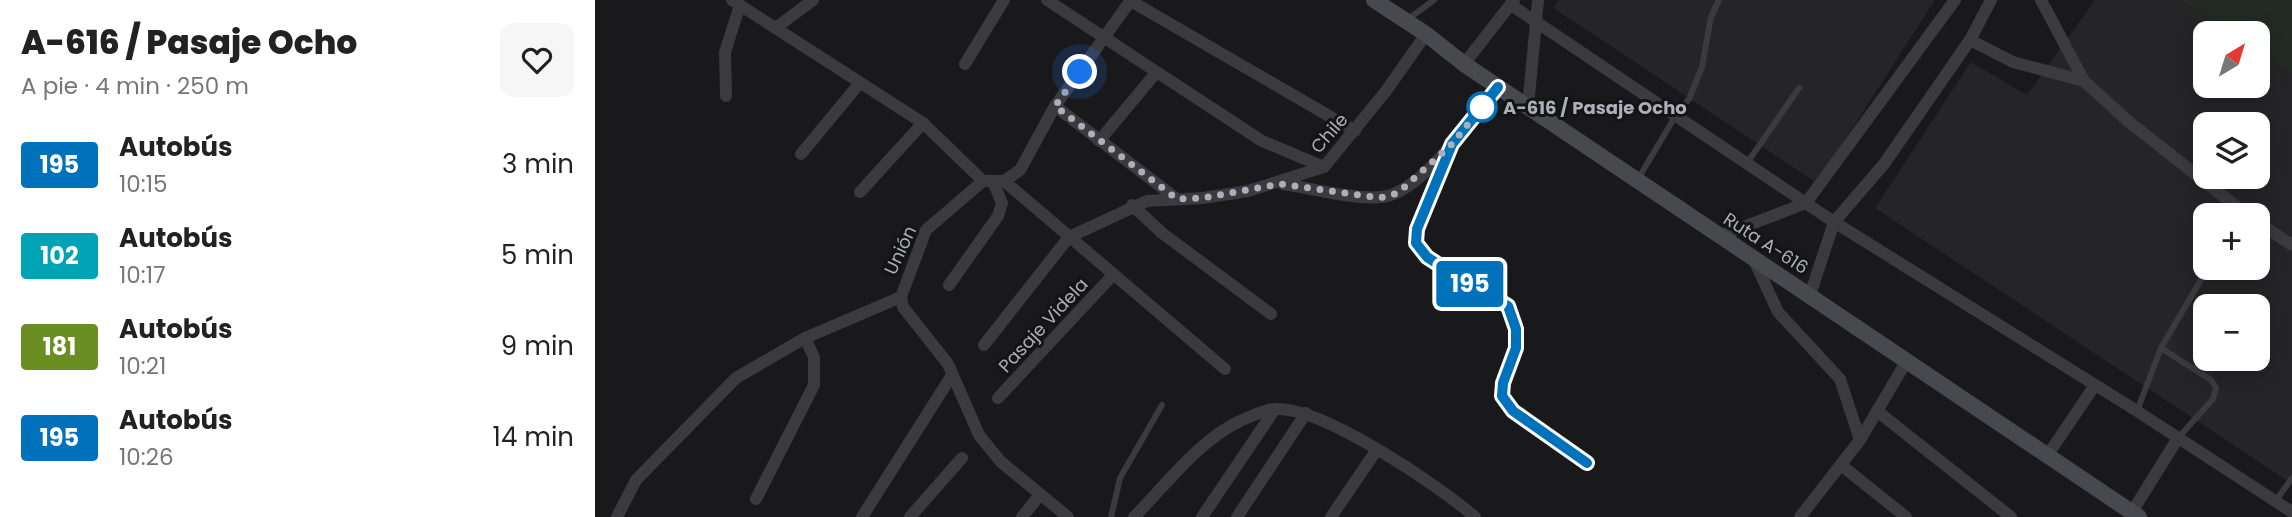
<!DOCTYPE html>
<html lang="es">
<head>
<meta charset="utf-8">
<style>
	:root { --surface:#fff; --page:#f6f6f6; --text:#222; --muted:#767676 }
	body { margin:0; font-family:Poppins,sans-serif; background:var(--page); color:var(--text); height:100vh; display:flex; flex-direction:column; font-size:26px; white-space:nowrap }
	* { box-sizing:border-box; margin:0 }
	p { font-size:23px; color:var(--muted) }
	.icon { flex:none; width:38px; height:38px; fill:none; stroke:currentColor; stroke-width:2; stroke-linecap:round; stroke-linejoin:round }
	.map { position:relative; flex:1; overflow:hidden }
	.drawer { display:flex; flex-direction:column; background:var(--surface); width:595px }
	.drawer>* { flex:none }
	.badge { padding:0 14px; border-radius:5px; font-size:24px; line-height:46px }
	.needle { width:46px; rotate:38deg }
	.controls { position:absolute; left:1598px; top:21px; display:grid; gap:14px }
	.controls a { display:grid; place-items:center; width:77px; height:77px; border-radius:14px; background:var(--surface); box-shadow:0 4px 18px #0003; font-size:35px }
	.you { position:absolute; width:35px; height:35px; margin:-18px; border:5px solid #fff; border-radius:50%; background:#1a73e8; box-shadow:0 0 0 10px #1a73e833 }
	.map>.badge { position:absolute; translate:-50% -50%; box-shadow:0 0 0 4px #fff }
	.round { display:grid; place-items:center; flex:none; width:74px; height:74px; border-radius:14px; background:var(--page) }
	.summary { display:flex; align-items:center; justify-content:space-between; height:119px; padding:0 21px }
	h1 { font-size:33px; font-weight:800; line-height:52px }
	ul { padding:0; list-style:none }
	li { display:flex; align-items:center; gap:21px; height:91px; padding:0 21px }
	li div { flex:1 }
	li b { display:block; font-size:26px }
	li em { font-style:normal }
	li .badge { min-width:77px; font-weight:700; text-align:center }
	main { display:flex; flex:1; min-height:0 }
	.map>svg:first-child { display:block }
	.built { fill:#252427; fill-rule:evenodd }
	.garden { fill:#232a24 }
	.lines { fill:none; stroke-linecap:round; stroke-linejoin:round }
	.lane { stroke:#3a3a3f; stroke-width:6 }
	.street { stroke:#3a3a3f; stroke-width:12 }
	.secondary { stroke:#48494f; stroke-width:16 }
	.line-casing { stroke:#fff; stroke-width:16 }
	.line { stroke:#0072bc; stroke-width:10 }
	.walk { stroke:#acafb8; stroke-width:7; stroke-dasharray:0 12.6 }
	.stop-dot { fill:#fff; stroke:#0072bc; stroke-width:3.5 }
	.labels { text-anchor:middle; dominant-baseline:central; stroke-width:6; stroke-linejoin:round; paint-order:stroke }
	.stop-label { font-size:18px; font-weight:bold; fill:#acafb8; stroke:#141315; text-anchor:start }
	.street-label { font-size:18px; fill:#acafb8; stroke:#141315 }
</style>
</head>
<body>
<main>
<section class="drawer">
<div class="summary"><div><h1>A-616 / Pasaje Ocho</h1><p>A pie · 4 min · 250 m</p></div><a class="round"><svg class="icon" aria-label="heart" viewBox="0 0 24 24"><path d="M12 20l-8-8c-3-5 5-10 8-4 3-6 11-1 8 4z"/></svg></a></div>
<ul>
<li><span class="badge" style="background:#0072bc;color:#fff">195</span><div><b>Autobús</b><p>10:15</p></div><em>3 min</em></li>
<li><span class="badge" style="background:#00a3b4;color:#fff">102</span><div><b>Autobús</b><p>10:17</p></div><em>5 min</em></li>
<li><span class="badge" style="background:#6b8e23;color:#fff">181</span><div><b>Autobús</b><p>10:21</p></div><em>9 min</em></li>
<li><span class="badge" style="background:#0072bc;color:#fff">195</span><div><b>Autobús</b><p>10:26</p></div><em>14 min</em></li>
</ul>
</section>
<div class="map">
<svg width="1697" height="517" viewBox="0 0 1697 517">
	<rect width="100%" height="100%" fill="#19181a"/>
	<g class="built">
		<polygon points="964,0 1340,0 1222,183 958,8"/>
		<path d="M 1500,0 L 1585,0 L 1636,33 L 1610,33 L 1610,86 L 1662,86 L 1663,51 L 1697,74 L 1697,484 L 1280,208 L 1376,62 L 1432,95 ZM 1610,124 L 1662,124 L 1662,177 L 1610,177 ZM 1610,215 L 1662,215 L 1662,268 L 1610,268 ZM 1610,306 L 1662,306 L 1662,359 L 1610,359 Z"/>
	</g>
	<polygon class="garden" points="1585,0 1697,0 1697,74 1663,51 1662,33 1636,33"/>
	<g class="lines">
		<g class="lane">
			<polyline points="813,19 839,0"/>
			<polyline points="852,156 822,229 821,243 832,257 852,270 913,306 921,329 921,348 908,383 907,396 918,411 992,463"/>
			<polyline points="1152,163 1204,88"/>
			<polyline points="1043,179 1081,115 1094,99 1107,67 1116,17 1124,0"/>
			<polyline points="1566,348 1616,380 1621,388 1618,399 1583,438"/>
			<polyline points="1542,411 1566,348 1611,271"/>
			<polyline points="1680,502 1697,478"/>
			<polyline points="516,517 525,478 567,405"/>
		</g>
		<g class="street">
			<polyline points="137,0 328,123 388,181"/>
			<polyline points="452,0 667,141 729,167"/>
			<polyline points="534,0 760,131"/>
			<polyline points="1446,0 1489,81 1533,121 1652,215"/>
			<polyline points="916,5 1239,222 1542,411 1697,512"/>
			<polyline points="182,27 218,0"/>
			<polyline points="1375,40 1418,62 1489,81"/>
			<polyline points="370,64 409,0"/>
			<polyline points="869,64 919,0"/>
			<polyline points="131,96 130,52 145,5"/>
			<polyline points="460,106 582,199"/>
			<polyline points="933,107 943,0"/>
			<polyline points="504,141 560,74"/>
			<polyline points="206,154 264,84"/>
			<polyline points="409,181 630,369"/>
			<path d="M 688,184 C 715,188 761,200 786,197 C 826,194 878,117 903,87"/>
			<polyline points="265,192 328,123"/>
			<polyline points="537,205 567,233 676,314"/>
			<polyline points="1662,222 1697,245"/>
			<polyline points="1125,236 1211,203 1360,0"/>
			<polyline points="1158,258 1183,312 1245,379 1265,440"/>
			<polyline points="354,285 403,216 407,203 399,184"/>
			<polyline points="1215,295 1239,222 1289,164 1375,40 1396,0"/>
			<polyline points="389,345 474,237 552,201 608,198 653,191 729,167 791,91 831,34"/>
			<polyline points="403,398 518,275"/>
			<polyline points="1282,411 1416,517"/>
			<polyline points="1452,456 1500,385"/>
			<polyline points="1246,465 1311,517"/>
			<polyline points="161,499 219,385 219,357 210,338"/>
			<polyline points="1537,512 1583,438"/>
			<polyline points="22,517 41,480 141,378 210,338 306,297"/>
			<polyline points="267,517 357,375"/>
			<polyline points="315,517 367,458"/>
			<polyline points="427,517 444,496"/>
			<polyline points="473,517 406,462 384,435 353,364 308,307 306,297 331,230 388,181 409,181 425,170 460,106 536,0"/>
			<path d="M 539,517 C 571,485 603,441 645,421 C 655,417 670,409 681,409 C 727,406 844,486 880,517"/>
			<polyline points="607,517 680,409"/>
			<polyline points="642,517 711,413"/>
			<polyline points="736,517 781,451"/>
			<polyline points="1205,517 1265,440 1311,362"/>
		</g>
		<polyline class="secondary" points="779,0 831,34 869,64 1544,517"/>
	</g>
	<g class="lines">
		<g class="line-casing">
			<polyline id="line" points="903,87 857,144 822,229 821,243 832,257 852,270 913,306 921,329 921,348 908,383 907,396 918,411 992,463"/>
		</g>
		<use href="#line" class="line"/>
		<polyline class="walk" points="485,72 460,106 582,199 608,198 685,184 785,198 803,193 857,144 887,107"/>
	</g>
	<circle class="stop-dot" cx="887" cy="107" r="14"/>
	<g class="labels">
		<g class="stop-label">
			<text x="908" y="107">A-616 / Pasaje Ocho</text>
		</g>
		<g class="street-label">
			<text transform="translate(734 133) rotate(-49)">Chile</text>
			<text transform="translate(1171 243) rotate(33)">Ruta A-616</text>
			<text transform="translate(305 250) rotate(-65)">Unión</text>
			<text transform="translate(448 325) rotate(-47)">Pasaje Videla</text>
		</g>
	</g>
</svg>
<div class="controls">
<a><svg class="needle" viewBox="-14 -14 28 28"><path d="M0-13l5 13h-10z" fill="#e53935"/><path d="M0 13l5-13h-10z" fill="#767676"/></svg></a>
<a><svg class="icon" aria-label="layers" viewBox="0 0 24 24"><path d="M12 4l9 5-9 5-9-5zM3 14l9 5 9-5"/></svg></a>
<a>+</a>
<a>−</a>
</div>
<div class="you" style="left:485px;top:72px"></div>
<b class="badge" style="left:875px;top:284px;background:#0072bc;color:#fff">195</b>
</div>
</main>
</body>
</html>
